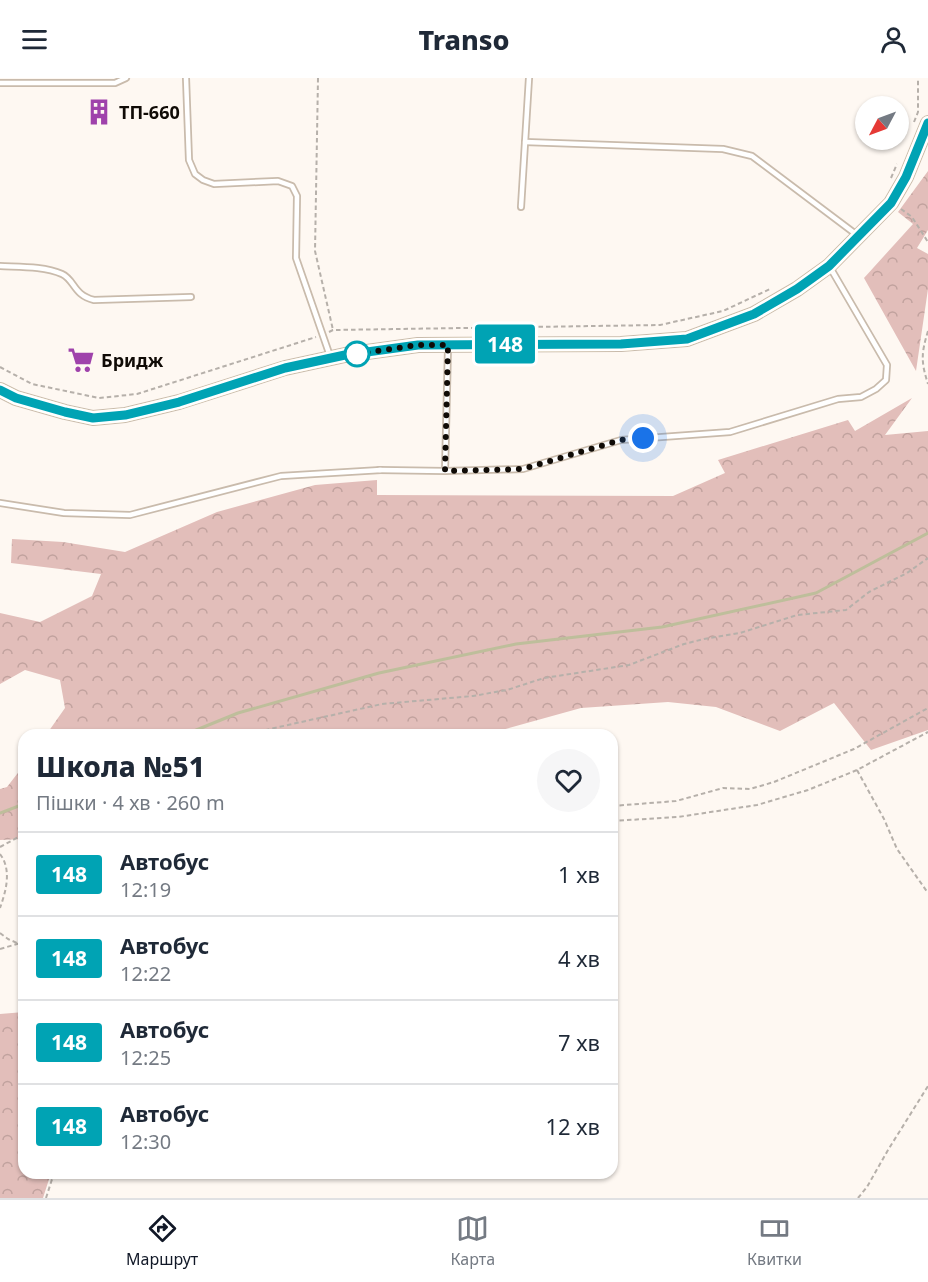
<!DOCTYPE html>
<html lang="uk">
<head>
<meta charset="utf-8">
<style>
	:root { --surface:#fff; --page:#f6f6f7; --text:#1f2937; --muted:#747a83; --line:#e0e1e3; --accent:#111827 }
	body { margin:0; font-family:"Noto Sans",sans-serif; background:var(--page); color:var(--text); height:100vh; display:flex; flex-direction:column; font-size:22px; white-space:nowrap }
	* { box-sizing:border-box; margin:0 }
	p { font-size:20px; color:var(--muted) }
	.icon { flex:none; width:33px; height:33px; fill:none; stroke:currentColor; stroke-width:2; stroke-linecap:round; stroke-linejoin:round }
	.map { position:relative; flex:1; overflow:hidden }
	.details { position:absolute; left:18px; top:651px; width:600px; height:450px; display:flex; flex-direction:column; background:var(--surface); border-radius:18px; box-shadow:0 2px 4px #0004 }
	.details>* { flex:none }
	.badge { padding:0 12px; border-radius:4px; font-size:21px; line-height:39px }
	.needle { width:39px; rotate:229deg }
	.fabs { position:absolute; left:855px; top:18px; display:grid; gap:12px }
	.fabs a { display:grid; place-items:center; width:54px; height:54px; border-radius:50%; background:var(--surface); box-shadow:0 2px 4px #0004; font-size:30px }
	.you { position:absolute; width:30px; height:30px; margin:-15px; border:4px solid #fff; border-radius:50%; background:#1a73e8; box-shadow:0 0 0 9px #1a73e833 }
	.map>.badge { position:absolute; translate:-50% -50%; box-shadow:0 0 0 3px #fff }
	.round { display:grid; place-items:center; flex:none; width:63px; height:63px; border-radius:32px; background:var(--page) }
	.headline { display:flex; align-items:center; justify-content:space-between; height:102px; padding:0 18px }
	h1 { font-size:28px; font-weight:800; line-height:45px }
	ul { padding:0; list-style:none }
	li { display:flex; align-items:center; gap:18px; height:84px; padding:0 18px; border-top:2px solid var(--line) }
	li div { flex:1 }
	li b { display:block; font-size:22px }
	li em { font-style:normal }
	li .badge { min-width:66px; font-weight:700; text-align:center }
	header { display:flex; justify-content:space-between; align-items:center; height:78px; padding:0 18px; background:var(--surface); font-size:27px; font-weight:800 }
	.menu { display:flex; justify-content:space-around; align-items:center; height:84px; border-top:2px solid var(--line); background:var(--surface); font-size:16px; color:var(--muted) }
	.menu a { display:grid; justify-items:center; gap:3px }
	.menu .active { color:var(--accent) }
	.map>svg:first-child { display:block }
	.forest { fill:url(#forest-crowns) }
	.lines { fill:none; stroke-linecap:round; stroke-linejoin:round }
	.stream { stroke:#bebe9b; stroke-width:3 }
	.lane-casing { stroke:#c9bbac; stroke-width:8 }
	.secondary-casing { stroke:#c9bbac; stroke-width:16 }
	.path { stroke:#b6b0aa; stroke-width:2; stroke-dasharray:4.5 3; stroke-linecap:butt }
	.lane { stroke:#fff; stroke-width:4.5 }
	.secondary { stroke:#f6e8bf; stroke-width:14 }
	.line-casing { stroke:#fff; stroke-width:14 }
	.line { stroke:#00a3b4; stroke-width:9 }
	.walk { stroke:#100b06; stroke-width:6; stroke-dasharray:0 10.8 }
	.stop-dot { fill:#fff; stroke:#00a3b4; stroke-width:3 }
	.labels { text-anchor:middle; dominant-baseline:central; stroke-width:6; stroke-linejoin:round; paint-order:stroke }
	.poi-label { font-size:18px; font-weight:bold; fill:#100b06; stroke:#fef8f2; text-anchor:start }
</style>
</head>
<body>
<header><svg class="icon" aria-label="menu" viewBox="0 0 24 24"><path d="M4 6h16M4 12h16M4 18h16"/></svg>Transo<svg class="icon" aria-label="person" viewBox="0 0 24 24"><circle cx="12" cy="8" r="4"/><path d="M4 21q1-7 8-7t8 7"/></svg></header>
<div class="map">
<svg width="928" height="1120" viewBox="0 0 928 1120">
	<defs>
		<pattern id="forest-crowns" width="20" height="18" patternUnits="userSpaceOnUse" patternTransform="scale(1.5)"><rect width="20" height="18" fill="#e2beba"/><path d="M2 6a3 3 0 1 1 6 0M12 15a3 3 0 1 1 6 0" fill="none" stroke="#c1a29e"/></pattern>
	</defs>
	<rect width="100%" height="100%" fill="#fef8f2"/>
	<g class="forest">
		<polygon points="928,93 928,152 917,170 928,176 928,211 916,293 864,200 913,146 898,134"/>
		<polygon points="912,320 885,357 928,353 928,652 871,672 834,625 780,653 716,629 668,624 581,630 484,657 46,657 65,630 60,602 25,592 0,606 0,535 40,544 92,518 101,496 11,485 12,461 63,464 125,474 217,434 315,407 377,402 377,417 673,418 725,395 718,382 848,342 855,353"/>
		<polygon points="24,687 24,761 0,762 0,711 7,709"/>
		<polygon points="24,934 24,1095 51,1095 43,1120 0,1120 0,936"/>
	</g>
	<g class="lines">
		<g class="stream">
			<polyline points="184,657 238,635 379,595 516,566 662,549 816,515 928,455"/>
			<polyline points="0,735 24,726"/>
		</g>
		<g class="lane-casing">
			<g id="lane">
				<polyline points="186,0 189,82 195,96 203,102 214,106 278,103 292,108 297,118 296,180 330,278"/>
				<polyline points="0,5 115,5 126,0"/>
				<polyline points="525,64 723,71 752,78 857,157"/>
				<polyline points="521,129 529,0"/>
				<path d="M 0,188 C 19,189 44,188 62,196 C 75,202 73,217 94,222 L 191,219"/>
				<polyline points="379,392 445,393 448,270"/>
				<polyline points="445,393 523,391 621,362 730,354 838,321 861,319 876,311 886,302 887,287 831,191"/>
				<polyline points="0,425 64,435 130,437 281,398 381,392"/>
			</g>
		</g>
		<g class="secondary-casing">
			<polyline id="secondary" points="0,312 16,320 65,334 93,340 125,337 179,324 285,290 345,277 418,267 621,266 687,261 754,236 797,211 829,188 891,125 906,99 928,45"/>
		</g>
		<g class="path">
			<polyline points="318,0 315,173 333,252"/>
			<polyline points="914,44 918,34 918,0"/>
			<polyline points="891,100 897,86"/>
			<polyline points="901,131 912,139 928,164"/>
			<path d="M 928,253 C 921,276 921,284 928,306"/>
			<polyline points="329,254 333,252 660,247 723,233 770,211"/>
			<polyline points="0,289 32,306 99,320 137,316 316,259"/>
			<polyline points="243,657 382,626 473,618 507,612 544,600 629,587 684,566 704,561 740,555 797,537 846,532 869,514 907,495 928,480"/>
			<polyline points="857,692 884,741 897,771 928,815"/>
			<polyline points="612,728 676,723 723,710 750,711 774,704 854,671 928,630"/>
			<polyline points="612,743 678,739 757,727 808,712 857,692 928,654"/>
			<polyline points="0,769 24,756"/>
			<path d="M 0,776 C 12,792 6,813 0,830"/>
			<polyline points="0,855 8,861 24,868"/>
			<polyline points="0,871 24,864"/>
			<polyline points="46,1120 54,1095"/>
			<polyline points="858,1120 867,1109 888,1072 928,1008"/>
		</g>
		<use href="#lane" class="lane"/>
		<use href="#secondary" class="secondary"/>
	</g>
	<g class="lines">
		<g class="line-casing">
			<polyline id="line" points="0,312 16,320 65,334 93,340 125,337 179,324 285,290 345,277 418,267 621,266 687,261 754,236 797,211 829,188 891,125 906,99 928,45"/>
		</g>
		<use href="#line" class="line"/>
		<polyline class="walk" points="357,276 418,267 448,267 445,393 523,391 621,362 643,360"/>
	</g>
	<defs>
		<g id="building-bare" transform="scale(2.07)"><path d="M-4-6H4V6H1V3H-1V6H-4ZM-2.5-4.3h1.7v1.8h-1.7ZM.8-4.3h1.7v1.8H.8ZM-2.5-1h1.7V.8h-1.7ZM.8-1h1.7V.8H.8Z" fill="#9f42ab" stroke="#fef8f2" stroke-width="2.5" paint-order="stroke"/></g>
		<g id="supermarket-bare" transform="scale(2.07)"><path d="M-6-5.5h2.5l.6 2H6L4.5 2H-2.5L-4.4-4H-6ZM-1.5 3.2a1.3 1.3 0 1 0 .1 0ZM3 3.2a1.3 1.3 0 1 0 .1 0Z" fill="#9f42ab" stroke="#fef8f2" stroke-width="2.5" paint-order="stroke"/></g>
	</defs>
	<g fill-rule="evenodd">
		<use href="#building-bare" x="99" y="34"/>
		<use href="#supermarket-bare" x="81" y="282"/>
	</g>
	<circle class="stop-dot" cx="357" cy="276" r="12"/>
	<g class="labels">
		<g class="poi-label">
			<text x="119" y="34">ТП-660</text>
			<text x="101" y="282">Бридж</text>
		</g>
	</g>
</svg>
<div class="fabs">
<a><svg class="needle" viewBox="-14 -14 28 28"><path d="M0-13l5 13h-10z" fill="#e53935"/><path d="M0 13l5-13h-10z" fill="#747a83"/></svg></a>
</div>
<div class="you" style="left:643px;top:360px"></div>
<b class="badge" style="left:505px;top:266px;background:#00a3b4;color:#fff">148</b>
<section class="details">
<div class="headline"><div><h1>Школа №51</h1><p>Пішки · 4 хв · 260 m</p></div><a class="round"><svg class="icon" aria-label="heart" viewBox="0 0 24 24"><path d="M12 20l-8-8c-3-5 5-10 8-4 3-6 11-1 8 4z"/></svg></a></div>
<ul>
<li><span class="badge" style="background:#00a3b4;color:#fff">148</span><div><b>Автобус</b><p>12:19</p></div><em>1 хв</em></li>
<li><span class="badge" style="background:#00a3b4;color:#fff">148</span><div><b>Автобус</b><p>12:22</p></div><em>4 хв</em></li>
<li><span class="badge" style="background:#00a3b4;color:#fff">148</span><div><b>Автобус</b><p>12:25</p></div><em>7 хв</em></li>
<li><span class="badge" style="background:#00a3b4;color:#fff">148</span><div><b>Автобус</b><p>12:30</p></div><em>12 хв</em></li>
</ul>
</section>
</div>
<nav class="menu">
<a class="active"><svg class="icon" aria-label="directions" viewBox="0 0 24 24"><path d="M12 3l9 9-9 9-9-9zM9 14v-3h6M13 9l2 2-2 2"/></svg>Маршрут</a>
<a><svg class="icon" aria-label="map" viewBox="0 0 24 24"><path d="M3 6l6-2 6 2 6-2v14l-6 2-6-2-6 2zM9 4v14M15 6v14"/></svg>Карта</a>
<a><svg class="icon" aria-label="tickets" viewBox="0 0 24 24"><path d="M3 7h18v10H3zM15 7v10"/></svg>Квитки</a>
</nav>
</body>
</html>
